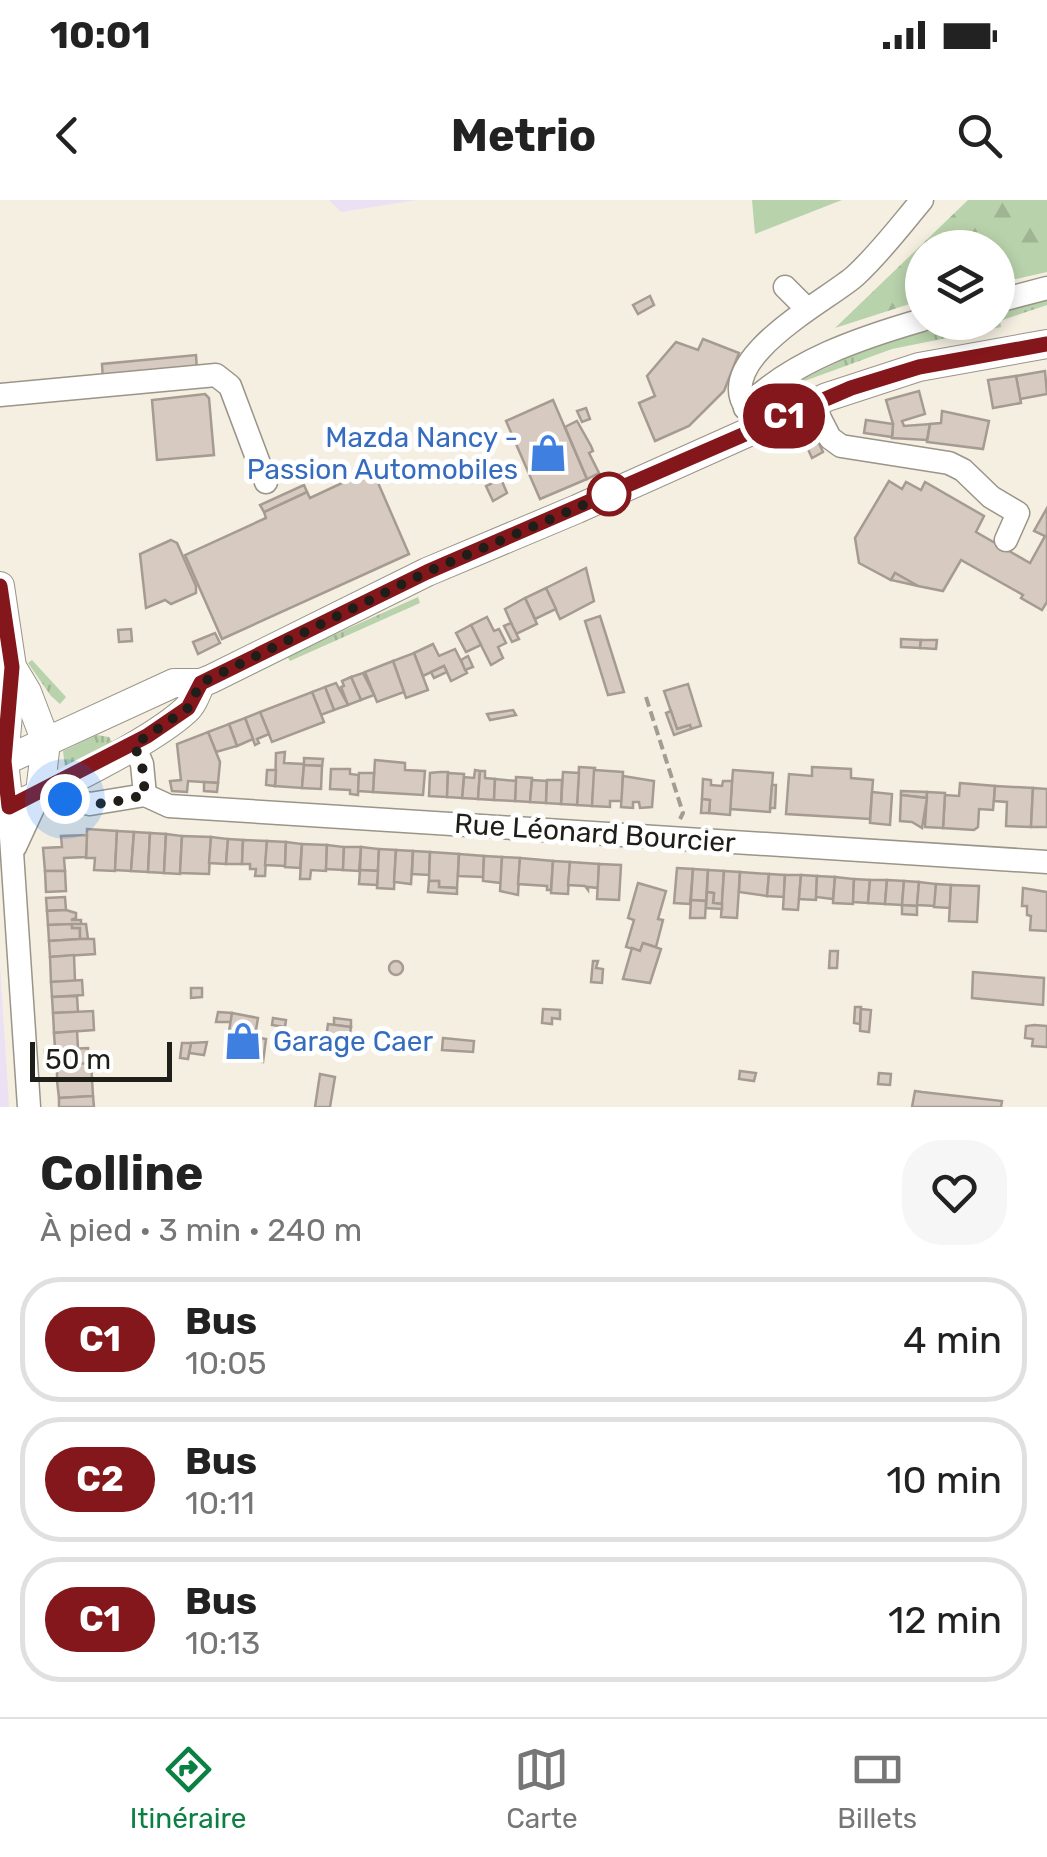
<!DOCTYPE html>
<html lang="fr">
<head>
<meta charset="utf-8">
<style>
	:root { --surface:#fff; --page:#f6f6f6; --text:#222; --muted:#767676; --line:#e0e0e0; --accent:#0b8043 }
	body { margin:0; font-family:Rubik,sans-serif; background:var(--page); color:var(--text); height:100vh; display:flex; flex-direction:column; font-size:38px; white-space:nowrap }
	* { box-sizing:border-box; margin:0 }
	p { font-size:32px; color:var(--muted) }
	.icon { flex:none; width:55px; height:55px; fill:none; stroke:currentColor; stroke-width:2; stroke-linecap:round; stroke-linejoin:round }
	.map { position:relative; height:907px; overflow:hidden }
	.panel { display:flex; flex-direction:column; background:var(--surface); flex:1 }
	.panel>* { flex:none }
	.badge { padding:0 20px; border-radius:32px; font-size:35px; line-height:65px }
	.fabs { position:absolute; left:905px; top:30px; display:grid; gap:20px }
	.fabs a { display:grid; place-items:center; width:110px; height:110px; border-radius:50%; background:var(--surface); box-shadow:0 5px 15px #0003; font-size:50px }
	.scale { position:absolute; left:30px; bottom:25px; width:142px; box-sizing:border-box; padding-left:10px; border:5px solid #201e19; border-top:0; font-size:28px; line-height:35px; white-space:nowrap; color:#201e19; -webkit-text-stroke:8px #fff; paint-order:stroke }
	.you { position:absolute; width:50px; height:50px; margin:-25px; border:8px solid #fff; border-radius:50%; background:#1a73e8; box-shadow:0 0 0 15px #1a73e833 }
	.map>.badge { position:absolute; translate:-50% -50%; box-shadow:0 0 0 5px #fff }
	.round { display:grid; place-items:center; flex:none; width:105px; height:105px; border-radius:40px; background:var(--page) }
	.headline { display:flex; align-items:center; justify-content:space-between; height:170px; padding:0 40px }
	h1 { font-size:48px; font-weight:700; line-height:75px }
	ul { padding:0; list-style:none }
	li { display:flex; align-items:center; gap:30px; height:125px; margin:0 20px 15px; padding:0 20px; border:5px solid var(--line); border-radius:40px }
	li div { flex:1 }
	li b { display:block; font-size:38px }
	li em { font-style:normal }
	li .badge { min-width:110px; font-weight:700; text-align:center }
	.status { display:flex; justify-content:space-between; align-items:center; height:70px; padding:0 50px; background:var(--surface); direction:ltr }
	.status svg { height:28px; fill:currentColor }
	header { display:flex; justify-content:space-between; align-items:center; height:130px; padding:0 40px; background:var(--surface); font-size:45px; font-weight:700 }
	.dock { display:flex; justify-content:space-around; align-items:center; height:140px; border-top:2px solid var(--line); background:var(--surface); font-size:28px; color:var(--muted) }
	.dock a { display:grid; justify-items:center; gap:5px }
	.dock .active { color:var(--accent) }
	.map>svg:first-child { display:block }
	.commercial { fill:#ece0f5 }
	.grass { fill:url(#grass-tufts) }
	.forest { fill:url(#forest-firs) }
	.garden { fill:#b8d2ab }
	.building { fill:#d7cbc1; stroke:#a69b91; stroke-width:2.5 }
	.lines { fill:none; stroke-linecap:round; stroke-linejoin:round }
	.minor-casing { stroke:#9a9588; stroke-width:25 }
	.major-casing { stroke:#9a9588; stroke-width:30 }
	.path { stroke:#a19d93; stroke-width:4; stroke-dasharray:10 5; stroke-linecap:butt }
	.minor { stroke:#fff; stroke-width:22 }
	.major { stroke:#fff; stroke-width:28 }
	.line-casing { stroke:#fff; stroke-width:22 }
	.line { stroke:#83171b; stroke-width:15 }
	.walk { stroke:#201e19; stroke-width:10; stroke-dasharray:0 18 }
	.stop-dot { fill:#fff; stroke:#83171b; stroke-width:5 }
	.labels { text-anchor:middle; dominant-baseline:central; stroke-width:10; stroke-linejoin:round; paint-order:stroke }
	.shop-label { font-size:28px; fill:#366cbe; stroke:#fff; text-anchor:end }
	.street-label { font-size:28px; fill:#201e19; stroke:#fff }
</style>
</head>
<body>
<div class="status"><b>10:01</b><svg viewBox="0 0 49 12"><path d="M0 12V9h3v3zM5 12V6h3v6zM10 12V3h3v9zM15 12V0h3v12zM26 1h20v11H26zM47 4h2v5h-2z"/></svg></div>
<header><svg class="icon" aria-label="back" viewBox="0 0 24 24"><path d="M15 5l-7 7 7 7"/></svg>Metrio<svg class="icon" aria-label="search" viewBox="0 0 24 24"><circle cx="10" cy="10" r="6"/><path d="M15 15l6 6"/></svg></header>
<div class="map">
<svg width="1047" height="907" viewBox="0 0 1047 907">
	<defs>
		<pattern id="grass-tufts" width="24" height="20" patternUnits="userSpaceOnUse" patternTransform="scale(2.5)"><rect width="24" height="20" fill="#b8d2ab"/><path d="M3 7l-1-3M5 7V3M7 7l1-3M15 17l-1-3M17 17v-4M19 17l1-3" fill="none" stroke="#9eb493"/></pattern>
		<pattern id="forest-firs" width="22" height="20" patternUnits="userSpaceOnUse" patternTransform="scale(2.5)"><rect width="22" height="20" fill="#b8d2ab"/><path d="M5 1l3.5 6h-7zM16 11l3.5 6h-7z" fill="#9eb493"/></pattern>
	</defs>
	<rect width="100%" height="100%" fill="#f4efe1"/>
	<g class="commercial">
		<polygon points="329,0 417,0 341,12"/>
		<polygon points="0,766 9,907 0,907"/>
	</g>
	<g class="grass">
		<path d="M 1047,98 L 1047,105 L 1000,121 L 1001,127 L 892,149 L 788,187 C 839,161 893,133 950,123 C 965,120 982,123 998,122 L 998,114 Z"/>
		<polygon points="418,397 420,403 290,461 287,456"/>
		<polygon points="32,460 66,497 60,504 51,496 28,463"/>
		<polygon points="97,535 109,537 112,542 65,567 63,551"/>
	</g>
	<polygon class="forest" points="968,0 1047,0 1047,72 998,83 998,48 922,48 922,100 835,128"/>
	<polygon class="garden" points="752,0 842,0 755,34"/>
	<g class="building">
		<polygon points="650,96 654,105 638,114 633,105"/>
		<polygon points="703,139 739,153 724,191 689,226 655,241 639,203 655,196 647,176 676,142 698,150"/>
		<polygon points="196,155 197,171 103,180 102,164"/>
		<polygon points="1045,171 1047,194 1020,199 1016,176"/>
		<polygon points="1016,176 1021,203 993,208 988,180"/>
		<polygon points="919,191 925,214 902,221 904,226 930,224 927,240 892,238 893,224 886,200"/>
		<polygon points="205,194 209,198 214,255 157,260 152,200"/>
		<polygon points="553,200 587,279 540,299 506,221"/>
		<polygon points="586,208 590,219 582,222 577,211"/>
		<polygon points="942,211 989,221 983,249 927,242 930,224 941,223"/>
		<polygon points="866,220 893,224 892,237 864,233"/>
		<polygon points="577,221 591,246 593,251 589,253 599,273 587,279 565,227"/>
		<polygon points="818,241 823,252 812,258 807,247"/>
		<polygon points="372,269 409,354 222,439 185,355 266,318 264,312 307,292 310,298"/>
		<polygon points="501,279 507,293 493,301 486,286"/>
		<polygon points="889,281 902,289 906,282 921,290 925,282 984,316 976,332 1030,363 1045,336 1034,331 1047,308 1047,402 1042,410 1021,398 1023,395 961,360 943,391 918,386 895,373 891,380 859,363 855,338"/>
		<polygon points="304,285 307,292 264,312 260,305"/>
		<polygon points="171,340 177,343 196,386 196,393 171,404 165,400 146,408 140,354"/>
		<polygon points="586,368 594,401 560,419 546,388"/>
		<polygon points="895,373 918,386 891,380"/>
		<polygon points="546,388 556,409 535,419 525,398"/>
		<polygon points="525,398 537,424 516,434 505,409"/>
		<polygon points="600,416 624,492 608,495 585,421"/>
		<polygon points="487,417 494,431 499,429 506,443 498,447 503,458 491,465 471,425"/>
		<polygon points="511,423 519,439 512,442 504,426"/>
		<polygon points="471,425 481,445 466,452 456,433"/>
		<polygon points="131,429 132,441 119,442 118,430"/>
		<polygon points="215,433 220,443 198,454 193,442"/>
		<polygon points="901,439 921,440 920,448 901,447"/>
		<polygon points="921,440 937,440 936,449 920,448"/>
		<polygon points="433,444 439,456 455,449 467,473 451,481 444,466 423,476 414,453"/>
		<polygon points="414,453 428,490 406,498 393,461"/>
		<polygon points="468,456 473,467 465,470 461,460"/>
		<polygon points="393,461 404,492 377,502 365,472"/>
		<polygon points="444,466 447,472 434,478 431,472"/>
		<polygon points="363,473 374,495 361,500 351,477"/>
		<polygon points="351,477 361,500 348,505 341,487 344,486 342,481"/>
		<polygon points="336,483 348,505 334,510 325,487"/>
		<polygon points="688,484 701,526 691,529 690,525 677,529 664,491"/>
		<polygon points="325,487 334,510 321,515 312,492"/>
		<polygon points="312,492 324,522 272,542 260,512"/>
		<polygon points="513,510 516,515 490,520 487,514"/>
		<polygon points="671,511 677,529 690,525 691,529 674,535 666,513"/>
		<polygon points="260,512 269,534 257,539 259,543 255,545 245,518"/>
		<polygon points="245,518 253,539 237,546 229,524"/>
		<polygon points="229,524 237,546 216,552 208,532"/>
		<polygon points="208,532 220,562 218,583 188,581 187,592 172,591 170,581 181,580 177,544"/>
		<polygon points="285,552 284,563 304,564 302,588 275,586 276,553"/>
		<polygon points="304,558 323,559 322,566 304,565"/>
		<polygon points="375,560 405,563 405,570 425,571 423,595 373,592"/>
		<polygon points="304,565 322,566 321,589 302,588"/>
		<polygon points="579,567 595,568 592,606 577,605"/>
		<polygon points="812,567 851,569 851,578 873,580 870,619 786,614 789,574 812,576"/>
		<polygon points="331,569 350,569 350,574 359,575 358,595 350,594 350,590 330,589"/>
		<polygon points="267,570 276,570 275,586 266,585"/>
		<polygon points="475,570 480,571 478,599 462,598 464,577 474,578"/>
		<polygon points="594,570 623,572 622,601 610,601 610,607 592,606"/>
		<polygon points="733,570 773,573 770,612 730,609"/>
		<polygon points="480,571 485,571 485,578 495,579 494,600 478,599"/>
		<polygon points="440,572 448,572 447,597 429,596 430,573"/>
		<polygon points="563,572 579,573 577,605 561,604"/>
		<polygon points="359,573 374,573 373,592 358,591"/>
		<polygon points="448,573 464,574 462,598 447,597"/>
		<polygon points="623,576 654,581 652,607 640,608 639,602 633,602 633,608 621,607"/>
		<polygon points="516,577 532,578 530,602 515,601"/>
		<polygon points="495,579 516,581 515,601 494,600"/>
		<polygon points="703,579 711,580 711,585 722,586 723,581 732,581 730,615 709,613 710,600 702,599"/>
		<polygon points="532,580 547,581 546,603 530,602"/>
		<polygon points="547,580 562,580 561,604 546,603"/>
		<polygon points="204,582 218,583 217,592 204,591"/>
		<polygon points="960,583 995,586 993,610 979,609 978,627 974,630 943,628 945,595 959,596"/>
		<polygon points="772,585 776,585 775,608 770,608"/>
		<polygon points="995,586 1033,588 1031,627 1006,626 1007,602 994,601"/>
		<polygon points="1033,588 1047,589 1047,627 1031,627"/>
		<polygon points="901,591 927,592 927,598 901,595"/>
		<polygon points="872,592 892,594 890,625 870,623"/>
		<polygon points="927,592 945,593 943,628 925,627"/>
		<polygon points="901,595 927,598 922,628 912,622 900,621"/>
		<polygon points="702,599 710,600 709,613 701,613"/>
		<polygon points="87,629 117,631 115,671 94,670 95,658 86,658"/>
		<polygon points="117,631 134,632 131,671 115,670"/>
		<polygon points="134,632 150,633 148,672 131,671"/>
		<polygon points="150,633 166,634 164,673 148,672"/>
		<polygon points="166,634 182,636 180,674 164,673"/>
		<polygon points="87,635 86,657 64,658 65,671 45,671 43,648 62,647 61,636"/>
		<polygon points="182,636 211,637 209,674 180,673"/>
		<polygon points="211,637 228,639 226,664 209,663"/>
		<polygon points="228,639 243,640 242,664 226,664"/>
		<polygon points="243,640 267,641 265,676 255,676 256,669 250,669 250,664 242,664"/>
		<polygon points="267,641 286,642 285,666 265,665"/>
		<polygon points="286,642 302,644 300,668 285,667"/>
		<polygon points="302,644 327,645 326,671 311,670 310,679 300,679"/>
		<polygon points="327,645 344,647 343,670 326,669"/>
		<polygon points="344,647 361,647 359,671 343,670"/>
		<polygon points="361,647 379,649 378,671 360,670"/>
		<polygon points="379,649 396,650 394,689 377,688"/>
		<polygon points="396,650 413,651 411,684 394,682"/>
		<polygon points="413,651 430,652 429,675 412,674"/>
		<polygon points="430,652 459,654 457,688 439,687 439,681 429,681"/>
		<polygon points="459,654 484,656 483,677 458,676"/>
		<polygon points="484,656 502,657 501,683 483,681"/>
		<polygon points="502,657 520,658 518,695 500,691"/>
		<polygon points="520,658 553,661 551,690 547,690 547,686 518,684"/>
		<polygon points="553,661 570,662 568,694 551,693"/>
		<polygon points="570,662 599,664 598,688 588,687 588,690 585,686 568,685"/>
		<polygon points="599,664 621,665 619,700 597,699"/>
		<polygon points="677,668 693,669 690,704 674,703"/>
		<polygon points="693,669 708,670 706,701 691,700"/>
		<polygon points="360,670 378,671 377,685 359,684"/>
		<polygon points="708,670 724,671 722,704 713,703 714,693 707,692"/>
		<polygon points="45,671 65,671 66,691 46,692"/>
		<polygon points="724,671 740,672 737,718 721,717"/>
		<polygon points="740,672 769,674 767,696 739,692"/>
		<polygon points="769,674 785,675 784,697 767,696"/>
		<polygon points="785,675 801,675 798,710 783,709"/>
		<polygon points="801,675 817,676 816,700 799,699"/>
		<polygon points="817,676 835,677 833,699 816,697"/>
		<polygon points="835,677 854,679 853,704 833,703"/>
		<polygon points="854,679 870,680 868,703 853,702"/>
		<polygon points="870,680 887,680 885,704 868,703"/>
		<polygon points="887,680 904,681 902,705 885,704"/>
		<polygon points="429,681 439,681 439,687 457,688 457,694 428,692"/>
		<polygon points="904,681 919,682 917,706 902,705"/>
		<polygon points="919,682 936,684 935,706 917,705"/>
		<polygon points="638,683 666,691 658,719 663,720 656,747 643,743 640,751 626,747 634,720 628,718"/>
		<polygon points="936,684 951,685 950,708 934,707"/>
		<polygon points="951,685 979,686 977,722 949,721"/>
		<polygon points="1023,688 1047,692 1047,731 1030,730 1031,716 1027,715 1027,706 1022,706"/>
		<polygon points="707,692 714,693 713,703 722,704 722,709 706,708"/>
		<polygon points="65,697 66,710 47,711 46,698"/>
		<polygon points="691,700 706,701 705,718 690,718"/>
		<polygon points="902,705 917,706 917,715 902,714"/>
		<polygon points="66,710 76,713 76,718 71,720 81,720 81,724 48,725 47,711"/>
		<polygon points="72,724 72,728 80,728 80,739 49,741 48,725"/>
		<polygon points="72,724 86,724 88,739 80,739 80,728 72,728"/>
		<polygon points="80,739 94,739 95,754 50,757 49,741"/>
		<polygon points="643,743 661,749 650,783 623,779 632,748 640,751"/>
		<polygon points="830,751 838,751 837,768 829,768"/>
		<polygon points="74,755 75,781 51,782 50,757"/>
		<polygon points="593,761 598,761 596,768 603,769 602,783 591,782"/>
		<circle cx="396" cy="768" r="7"/>
		<polygon points="973,772 1044,778 1043,805 972,798"/>
		<polygon points="82,780 83,795 52,797 51,782"/>
		<polygon points="191,788 202,788 202,797 191,798"/>
		<polygon points="77,796 78,812 53,813 52,797"/>
		<polygon points="855,807 861,807 860,824 854,823"/>
		<polygon points="543,809 560,810 560,819 552,818 552,824 542,823"/>
		<polygon points="861,809 871,810 869,832 860,831"/>
		<polygon points="93,811 94,830 54,833 53,813"/>
		<polygon points="218,812 232,813 231,822 216,822"/>
		<polygon points="232,813 258,818 251,860 225,856"/>
		<polygon points="273,818 286,820 285,827 272,825"/>
		<polygon points="334,818 351,820 351,827 334,825"/>
		<polygon points="328,824 351,827 349,840 326,838"/>
		<polygon points="1034,825 1047,826 1047,847 1032,846 1033,839 1025,838 1026,826"/>
		<polygon points="77,831 78,848 55,849 54,833"/>
		<polygon points="254,837 266,839 263,862 251,860"/>
		<polygon points="443,838 474,841 473,852 442,850"/>
		<polygon points="207,842 204,855 189,853 191,843"/>
		<polygon points="182,843 191,843 188,859 180,858"/>
		<polygon points="88,848 89,864 57,865 56,858 45,858 45,850"/>
		<polygon points="91,863 92,879 57,881 57,865"/>
		<polygon points="740,871 756,873 754,881 739,879"/>
		<polygon points="879,873 891,874 890,885 878,884"/>
		<polygon points="320,874 335,877 330,907 315,907"/>
		<polygon points="92,879 93,896 59,898 57,881"/>
		<polygon points="915,891 922,892 1002,901 1001,907 912,907"/>
		<polygon points="93,896 94,907 59,907 59,898"/>
	</g>
	<g class="lines">
		<g class="minor-casing">
			<g id="minor">
				<polyline points="785,87 806,108"/>
				<polyline points="998,101 1047,88"/>
				<polyline points="0,195 216,175 230,186 266,282"/>
				<polyline points="812,203 830,238 841,246 949,263 963,270 991,297 1018,313 1006,340"/>
				<path d="M 745,208 C 791,161 860,138 922,120"/>
				<path d="M 764,225 C 759,220 751,215 747,209 C 711,159 828,100 855,76 C 880,53 901,25 922,0"/>
				<polyline points="134,545 142,564 145,595"/>
				<polyline points="145,595 169,606 1047,662"/>
				<polyline points="9,607 29,907"/>
				<polyline points="15,647 40,593 90,604 145,595"/>
			</g>
		</g>
		<g class="major-casing">
			<g id="major">
				<polyline points="0,386 12,467 4,561 9,607"/>
				<polyline points="12,467 27,492 46,542 40,593"/>
				<polyline points="0,563 174,483 201,483 211,479 427,372 577,309 827,197 919,167 1047,144"/>
				<path d="M 0,610 C 45,596 153,541 186,510 C 193,504 197,492 201,483"/>
			</g>
		</g>
		<polyline class="path" points="646,497 683,613 680,619"/>
		<use href="#minor" class="minor"/>
		<use href="#major" class="major"/>
	</g>
	<g class="lines">
		<g class="line-casing">
			<polyline id="line" points="0,386 12,467 4,561 9,607 147,536 188,508 201,483 427,372 851,188 919,167 1047,144"/>
		</g>
		<use href="#line" class="line"/>
		<polyline class="walk" points="65,599 105,604 145,595 142,564 134,545 188,508 201,483 427,372 609,294"/>
	</g>
	<defs>
		<g id="shop-bare" transform="scale(3)"><path d="M-5-2.5h2.3a2.7 3.5 0 0 1 5.4 0H5L5.5 6h-11ZM-1.5-2.5h3a1.5 2.3 0 0 0-3 0Z" fill="#3f7fe0" stroke="#fff" stroke-width="2.5" paint-order="stroke"/></g>
	</defs>
	<g fill-rule="evenodd">
		<use href="#shop-bare" x="548" y="253"/>
		<use href="#shop-bare" x="243" y="841"/>
	</g>
	<circle class="stop-dot" cx="609" cy="294" r="20"/>
	<g class="labels">
		<g class="shop-label">
			<text x="518" y="237">Mazda Nancy -<tspan x="518" dy="32">Passion Automobiles</tspan></text>
			<text x="273" y="841" text-anchor="start">Garage Caer</text>
		</g>
		<g class="street-label">
			<text transform="translate(595 633) rotate(4)">Rue Léonard Bourcier</text>
		</g>
	</g>
</svg>
<div class="fabs">
<a><svg class="icon" aria-label="layers" viewBox="0 0 24 24"><path d="M12 4l9 5-9 5-9-5zM3 14l9 5 9-5"/></svg></a>
</div>
<div class="scale">50 m</div>
<div class="you" style="left:65px;top:599px"></div>
<b class="badge" style="left:784px;top:216px;background:#83171b;color:#fff">C1</b>
</div>
<section class="panel">
<div class="headline"><div><h1>Colline</h1><p>À pied · 3 min · 240 m</p></div><a class="round"><svg class="icon" aria-label="heart" viewBox="0 0 24 24"><path d="M12 20l-8-8c-3-5 5-10 8-4 3-6 11-1 8 4z"/></svg></a></div>
<ul>
<li><span class="badge" style="background:#83171b;color:#fff">C1</span><div><b>Bus</b><p>10:05</p></div><em>4 min</em></li>
<li><span class="badge" style="background:#83171b;color:#fff">C2</span><div><b>Bus</b><p>10:11</p></div><em>10 min</em></li>
<li><span class="badge" style="background:#83171b;color:#fff">C1</span><div><b>Bus</b><p>10:13</p></div><em>12 min</em></li>
</ul>
</section>
<nav class="dock">
<a class="active"><svg class="icon" aria-label="directions" viewBox="0 0 24 24"><path d="M12 3l9 9-9 9-9-9zM9 14v-3h6M13 9l2 2-2 2"/></svg>Itinéraire</a>
<a><svg class="icon" aria-label="map" viewBox="0 0 24 24"><path d="M3 6l6-2 6 2 6-2v14l-6 2-6-2-6 2zM9 4v14M15 6v14"/></svg>Carte</a>
<a><svg class="icon" aria-label="tickets" viewBox="0 0 24 24"><path d="M3 7h18v10H3zM15 7v10"/></svg>Billets</a>
</nav>
</body>
</html>
